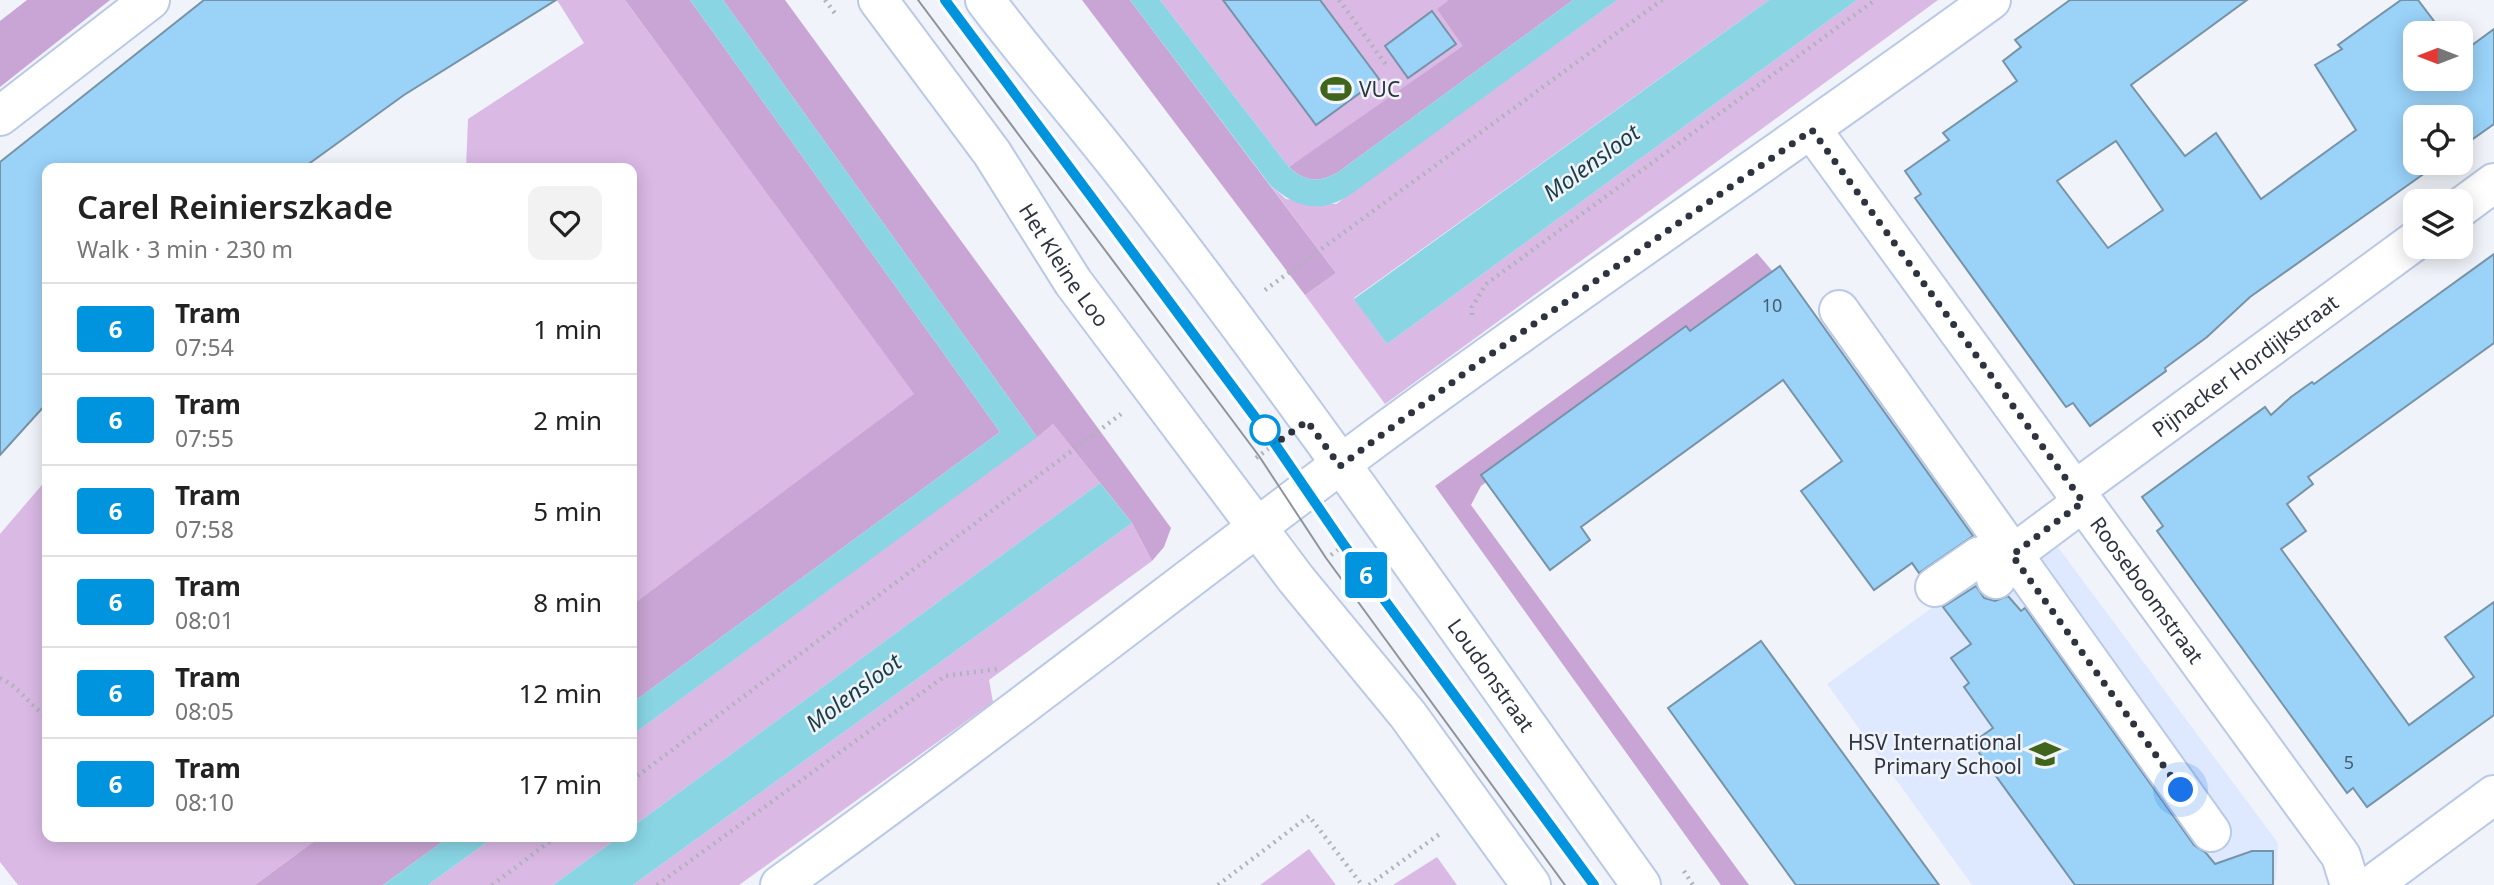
<!DOCTYPE html>
<html lang="en">
<head>
<meta charset="utf-8">
<style>
	:root { --surface:#fff; --page:#f2f2f2; --text:#222; --muted:#767676; --line:#e0e0e0 }
	body { margin:0; font-family:"Noto Sans",sans-serif; background:var(--page); color:var(--text); height:100vh; display:flex; flex-direction:column; font-size:26px; white-space:nowrap }
	* { box-sizing:border-box; margin:0 }
	p { font-size:23px; color:var(--muted) }
	.icon { flex:none; width:38px; height:38px; fill:none; stroke:currentColor; stroke-width:2; stroke-linecap:round; stroke-linejoin:round }
	.map { position:relative; flex:1; overflow:hidden }
	.details { position:absolute; left:42px; top:163px; width:595px; height:679px; display:flex; flex-direction:column; background:var(--surface); border-radius:14px; box-shadow:0 4px 18px #0003 }
	.details>* { flex:none }
	.badge { padding:0 14px; border-radius:5px; font-size:24px; line-height:46px }
	.needle { width:46px; rotate:270deg }
	.controls { position:absolute; left:2403px; top:21px; display:grid; gap:14px }
	.controls a { display:grid; place-items:center; width:70px; height:70px; border-radius:14px; background:var(--surface); box-shadow:0 4px 18px #0003; font-size:35px }
	.you { position:absolute; width:35px; height:35px; margin:-18px; border:5px solid #fff; border-radius:50%; background:#1a73e8; box-shadow:0 0 0 10px #1a73e833 }
	.map>.badge { position:absolute; translate:-50% -50%; box-shadow:0 0 0 4px #fff }
	.round { display:grid; place-items:center; flex:none; width:74px; height:74px; border-radius:14px; background:var(--page) }
	.overview { display:flex; align-items:center; justify-content:space-between; height:119px; padding:0 35px }
	h1 { font-size:33px; font-weight:600; line-height:52px }
	ul { padding:0; list-style:none }
	li { display:flex; align-items:center; gap:21px; height:91px; padding:0 35px; border-top:2px solid var(--line) }
	li div { flex:1 }
	li b { display:block; font-size:26px }
	li em { font-style:normal }
	li .badge { min-width:77px; font-weight:700; text-align:center }
	.map>svg:first-child { display:block }
	.built { fill:#dee9ff }
	.green { fill:#dab9e5 }
	.forest { fill:#c9a5d5 }
	.water { fill:#89d5e4 }
	.building { fill:#9ad2f8; stroke:#7793a7; stroke-width:2; fill-rule:evenodd }
	.lines { fill:none; stroke-linecap:round; stroke-linejoin:round }
	.minor-casing { stroke:#bac9e5; stroke-width:42 }
	.path { stroke:#afb3ba; stroke-width:4.5; stroke-dasharray:2 5; stroke-linecap:butt }
	.minor { stroke:#fff; stroke-width:38 }
	.tram { stroke:#8f939c; stroke-width:2 }
	.line-casing { stroke:#fff; stroke-width:16 }
	.line { stroke:#0093de; stroke-width:10 }
	.walk { stroke:#2e343f; stroke-width:7; stroke-dasharray:0 12.6 }
	.stop-dot { fill:#fff; stroke:#0093de; stroke-width:3.5 }
	.labels { text-anchor:middle; dominant-baseline:central; stroke-width:5; stroke-linejoin:round; paint-order:stroke }
	.number-label { font-size:18px; fill:#495c6d }
	.poi-label { font-size:21px; fill:#2e343f; stroke:#f0f3f9; text-anchor:start }
	.street-label { font-size:21px; fill:#2e343f; stroke:#f0f3f9 }
	.water-label { font-size:23px; font-style:italic; fill:#1a3e45; stroke:#f0f3f9 }
</style>
</head>
<body>
<div class="map">
<svg width="2494" height="885" viewBox="0 0 2494 885">
	<rect width="100%" height="100%" fill="#f0f3f9"/>
	<polygon class="built" points="2043,527 2278,843 2276,880 2269,885 1972,885 1827,684"/>
	<g class="green">
		<polygon points="557,0 625,0 915,395 632,605 632,168 466,168 468,119 584,43"/>
		<polygon points="1160,0 1549,0 1289,167"/>
		<polygon points="1617,0 1769,0 1354,298 1387,344 1857,0 1938,0 1385,404 1305,295 1336,273 1270,185 1286,199 1336,204"/>
		<polygon points="1053,424 1100,483 632,827 632,735"/>
		<polygon points="47,479 47,836 320,837 255,885 18,885 0,862 0,534"/>
		<polygon points="1132,523 1152,561 989,680 993,702 739,885 633,885"/>
		<polygon points="494,837 619,837 553,885 428,885"/>
		<polygon points="1309,849 1336,885 1260,885"/>
		<polygon points="1437,857 1457,885 1393,885"/>
	</g>
	<g class="forest">
		<polygon points="27,0 110,0 0,87 0,21"/>
		<polygon points="625,0 690,0 1000,432 632,703 632,605 914,394"/>
		<polygon points="723,0 785,0 1171,528 1164,547 1152,561 1132,523 1053,424 1037,437"/>
		<polygon points="1082,0 1130,0 1336,273 1305,295"/>
		<path d="M 1449,0 L 1573,0 L 1337,173 C 1318,183 1305,182 1289,167 L 1463,46 L 1437,9 Z"/>
		<polygon points="1757,253 1774,273 1481,486 1471,505 1749,885 1721,885 1435,486"/>
		<polygon points="320,837 449,837 383,885 255,885"/>
	</g>
	<g class="water">
		<polygon points="690,0 723,0 1037,437 632,735 632,703 1000,432"/>
		<path d="M 1130,0 L 1160,0 L 1289,167 C 1305,182 1318,183 1337,173 L 1573,0 L 1617,0 L 1350,195 C 1320,214 1296,208 1270,185 Z"/>
		<polygon points="1769,0 1857,0 1387,344 1354,299"/>
		<polygon points="1100,483 1132,523 633,885 553,885 619,837 632,836 632,827"/>
		<polygon points="449,837 494,837 428,885 383,885"/>
	</g>
	<g class="building">
		<polygon points="204,0 556,0 404,95 303,168 47,168 47,403 0,455 0,162"/>
		<polygon points="1223,0 1320,0 1379,79 1316,125"/>
		<path d="M 2070,0 L 2247,0 L 2131,85 L 2185,156 L 2216,133 L 2261,199 L 2356,130 L 2315,65 L 2342,49 L 2338,45 L 2401,0 L 2418,0 L 2443,33 L 2415,33 L 2415,79 L 2460,79 L 2460,54 L 2494,29 L 2494,124 L 2460,148 L 2460,117 L 2415,117 L 2415,163 L 2439,163 L 2250,297 L 2207,337 L 2165,368 L 2166,371 L 2090,426 L 2073,403 L 2066,407 L 1915,198 L 1921,194 L 1905,171 L 1949,140 L 1943,133 L 2017,81 L 2003,61 L 2021,47 L 2015,40 ZM 2116,141 L 2163,210 L 2108,248 L 2057,181 Z"/>
		<polygon points="1432,11 1456,44 1408,78 1385,46"/>
		<polygon points="2494,254 2494,343 2308,477 2313,484 2287,504 2306,531 2281,549 2409,725 2474,677 2445,637 2494,602 2494,715 2367,807 2353,788 2347,793 2157,531 2163,526 2142,497 2265,407 2271,415 2291,397 2312,382 2314,384"/>
		<polygon points="1780,266 1973,536 1919,573 1912,563 1874,590 1801,491 1842,461 1783,380 1581,527 1590,540 1550,570 1481,475 1686,326 1690,331"/>
		<polygon points="1976,586 1984,598 1995,601 2008,596 2021,611 2025,608 2194,845 2206,853 2215,864 2252,851 2273,851 2273,885 2075,885 1972,743 1993,728 1964,687 1969,683 1951,658 1971,644 1943,607"/>
		<polygon points="1761,641 1939,885 1796,885 1668,708"/>
	</g>
	<g class="lines">
		<g class="minor-casing">
			<g id="minor">
				<path id="s1" d="M 878,0 L 992,153 L 1073,282 L 1296,579 L 1408,715 L 1531,885"/>
				<path id="s2" d="M 985,0 C 1034,65 1088,126 1137,190 C 1312,416 1474,653 1641,885"/>
				<polyline points="0,116 150,0"/>
				<path id="s3" d="M 1812,130 L 2341,856 L 2350,885"/>
				<polyline points="2460,208 2494,183"/>
				<polyline points="1839,310 2211,832"/>
				<path id="s4" d="M 2074,491 L 2415,241"/>
				<polyline points="1996,579 2012,555 2083,502"/>
				<polyline points="1935,587 1980,556 2012,555"/>
				<path d="M 780,885 C 982,740 1177,586 1377,437 C 1579,288 1788,148 1991,0"/>
				<polyline points="2372,885 2494,795"/>
			</g>
		</g>
		<g class="path">
			<polyline points="825,0 837,16"/>
			<polyline points="1339,0 1387,66"/>
			<polyline points="1265,290 1662,0"/>
			<polyline points="1472,315 1472,307 1486,284 1875,0"/>
			<polyline points="1256,458 1275,444"/>
			<polyline points="1331,555 1347,543"/>
			<path d="M 0,678 C 21,688 28,704 47,717"/>
			<polyline points="632,780 1121,414"/>
			<polyline points="1684,871 1693,885"/>
			<polyline points="492,885 557,836"/>
			<polyline points="657,885 945,676 997,669"/>
			<polyline points="1218,885 1309,816 1362,885"/>
			<polyline points="1369,885 1441,833"/>
		</g>
		<use href="#minor" class="minor"/>
		<g class="tram">
			<polyline points="918,0 1259,456 1326,558 1565,885"/>
			<polyline points="945,0 1275,444 1344,545 1594,885"/>
		</g>
	</g>
	<g class="lines">
		<g class="line-casing">
			<polyline id="line" points="945,0 1275,444 1344,545 1594,885"/>
		</g>
		<use href="#line" class="line"/>
		<polyline class="walk" points="1265,430 1275,444 1307,421 1340,466 1481,361 1812,130 2083,502 2012,555 2181,790"/>
	</g>
	<defs>
		<g id="stadium-bare" transform="scale(2.415)"><path d="M0-5a6.5 5 0 1 0 0 10a6.5 5 0 1 0 0-10ZM-3.5-1.8h7v3.6h-7Z" fill="#41641b" stroke="#f0f3f9" stroke-width="2.5" paint-order="stroke"/></g>
		<g id="school-bare" transform="scale(2.415)"><path d="M0-5L7-2L0 1L-7-2ZM-4 1L0 2.5L4 1V4Q0 6-4 4Z" fill="#41641b" stroke="#f0f3f9" stroke-width="2.5" paint-order="stroke"/></g>
	</defs>
	<g fill-rule="evenodd">
		<use href="#stadium-bare" x="1336" y="89"/>
		<use href="#school-bare" x="2045" y="754"/>
	</g>
	<circle class="stop-dot" cx="1265" cy="430" r="14"/>
	<g class="labels">
		<g class="number-label">
			<text x="1772" y="305">10</text>
			<text x="2349" y="762">5</text>
		</g>
		<g class="poi-label">
			<text x="1359" y="89">VUC</text>
			<text x="2022" y="742" text-anchor="end">HSV International<tspan x="2022" dy="24">Primary School</tspan></text>
		</g>
		<g class="street-label">
			<text stroke="none"><textPath href="#s1" startOffset="324">Het Kleine Loo</textPath></text>
			<text stroke="none"><textPath href="#s4" startOffset="212">Pijnacker Hordijkstraat</textPath></text>
			<text stroke="none"><textPath href="#s3" startOffset="569">Rooseboomstraat</textPath></text>
			<text stroke="none"><textPath href="#s2" startOffset="844">Loudonstraat</textPath></text>
		</g>
		<g class="water-label">
			<text transform="translate(1591 162) rotate(-36)">Molensloot</text>
			<text transform="translate(853 692) rotate(-37)">Molensloot</text>
		</g>
	</g>
</svg>
<div class="controls">
<a><svg class="needle" viewBox="-14 -14 28 28"><path d="M0-13l5 13h-10z" fill="#e53935"/><path d="M0 13l5-13h-10z" fill="#767676"/></svg></a>
<a><svg class="icon" aria-label="locate" viewBox="0 0 24 24"><circle cx="12" cy="12" r="6"/><path d="M12 2v4M12 18v4M2 12h4M18 12h4"/></svg></a>
<a><svg class="icon" aria-label="layers" viewBox="0 0 24 24"><path d="M12 4l9 5-9 5-9-5zM3 14l9 5 9-5"/></svg></a>
</div>
<div class="you" style="left:2181px;top:790px"></div>
<b class="badge" style="left:1366px;top:575px;background:#0093de;color:#fff">6</b>
<section class="details">
<div class="overview"><div><h1>Carel Reinierszkade</h1><p>Walk · 3 min · 230 m</p></div><a class="round"><svg class="icon" aria-label="heart" viewBox="0 0 24 24"><path d="M12 20l-8-8c-3-5 5-10 8-4 3-6 11-1 8 4z"/></svg></a></div>
<ul>
<li><span class="badge" style="background:#0093de;color:#fff">6</span><div><b>Tram</b><p>07:54</p></div><em>1 min</em></li>
<li><span class="badge" style="background:#0093de;color:#fff">6</span><div><b>Tram</b><p>07:55</p></div><em>2 min</em></li>
<li><span class="badge" style="background:#0093de;color:#fff">6</span><div><b>Tram</b><p>07:58</p></div><em>5 min</em></li>
<li><span class="badge" style="background:#0093de;color:#fff">6</span><div><b>Tram</b><p>08:01</p></div><em>8 min</em></li>
<li><span class="badge" style="background:#0093de;color:#fff">6</span><div><b>Tram</b><p>08:05</p></div><em>12 min</em></li>
<li><span class="badge" style="background:#0093de;color:#fff">6</span><div><b>Tram</b><p>08:10</p></div><em>17 min</em></li>
</ul>
</section>
</div>
</body>
</html>
